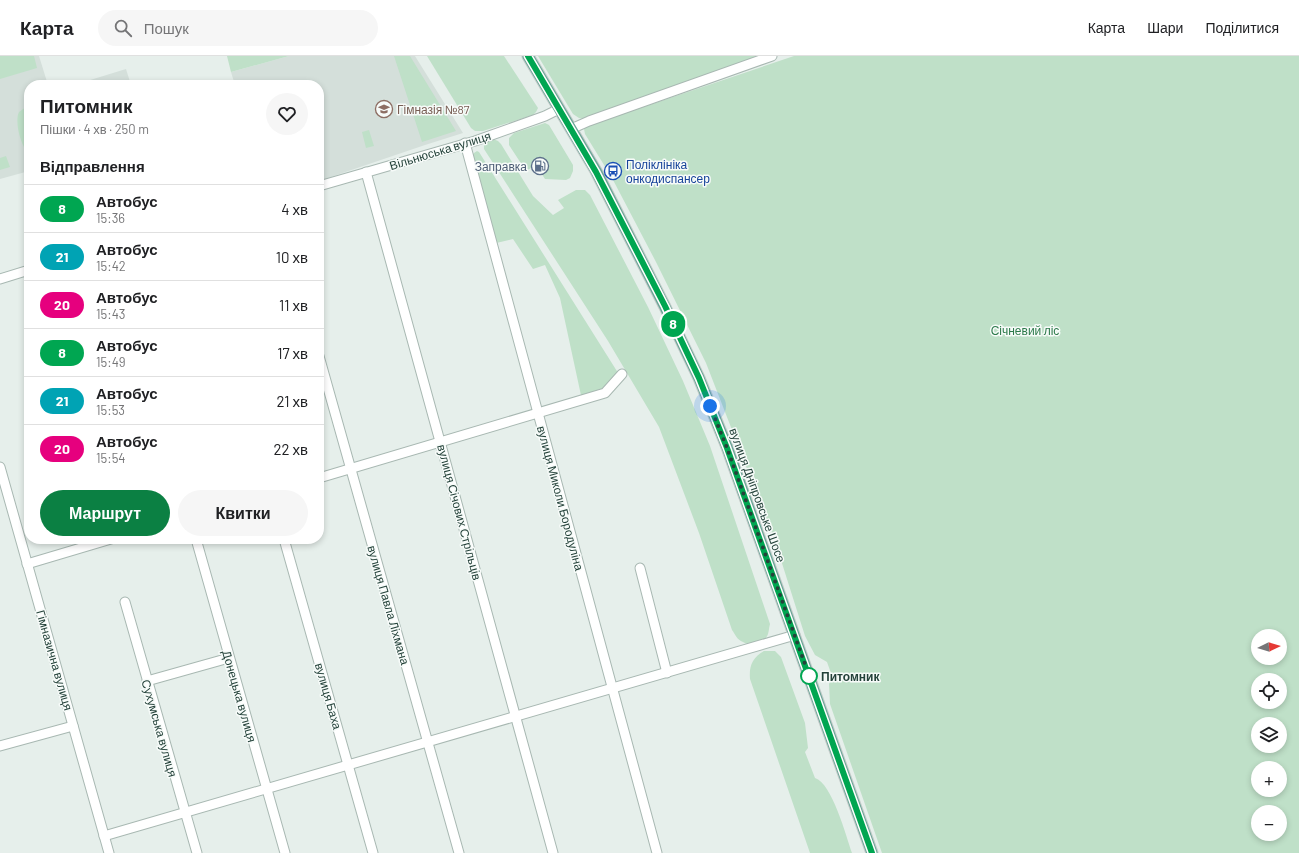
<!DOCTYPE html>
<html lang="uk">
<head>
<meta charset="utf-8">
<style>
	:root { --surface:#fff; --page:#f6f6f6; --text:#202124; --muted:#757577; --line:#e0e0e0; --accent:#0b8043 }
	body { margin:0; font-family:Barlow,sans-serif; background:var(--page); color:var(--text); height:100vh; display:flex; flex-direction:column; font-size:15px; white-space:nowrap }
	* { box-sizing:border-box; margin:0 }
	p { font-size:13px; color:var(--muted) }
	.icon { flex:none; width:22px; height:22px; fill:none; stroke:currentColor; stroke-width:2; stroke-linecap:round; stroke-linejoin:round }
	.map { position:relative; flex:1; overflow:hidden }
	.drawer { position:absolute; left:24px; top:24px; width:300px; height:464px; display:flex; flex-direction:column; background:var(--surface); border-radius:16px; box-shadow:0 2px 6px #0003 }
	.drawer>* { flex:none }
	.badge { padding:0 8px; border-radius:13px; font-size:14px; line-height:26px }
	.needle { width:26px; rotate:85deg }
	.controls { position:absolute; left:1251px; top:573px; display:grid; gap:8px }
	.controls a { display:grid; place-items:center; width:36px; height:36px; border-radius:50%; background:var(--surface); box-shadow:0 2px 6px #0003; font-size:20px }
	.you { position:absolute; width:20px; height:20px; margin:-10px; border:3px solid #fff; border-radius:50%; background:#1a73e8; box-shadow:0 0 0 6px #1a73e833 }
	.map>.badge { position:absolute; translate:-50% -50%; box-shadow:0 0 0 2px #fff }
	h2 { padding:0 16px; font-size:15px; line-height:36px }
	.round { display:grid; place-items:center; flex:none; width:42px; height:42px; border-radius:21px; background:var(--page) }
	.headline { display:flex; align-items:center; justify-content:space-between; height:68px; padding:0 16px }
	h1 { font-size:19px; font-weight:700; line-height:30px }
	.action { display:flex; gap:8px; margin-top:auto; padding:8px 16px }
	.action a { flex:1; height:46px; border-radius:24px; background:var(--accent); color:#fff; font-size:16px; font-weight:700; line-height:46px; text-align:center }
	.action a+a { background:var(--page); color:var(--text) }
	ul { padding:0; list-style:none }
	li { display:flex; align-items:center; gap:12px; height:48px; padding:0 16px; border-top:1px solid var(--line) }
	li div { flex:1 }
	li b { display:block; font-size:15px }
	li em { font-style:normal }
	li .badge { min-width:44px; font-weight:700; text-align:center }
	header { display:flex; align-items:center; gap:24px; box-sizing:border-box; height:56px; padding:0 20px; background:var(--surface); border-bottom:1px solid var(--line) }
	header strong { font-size:19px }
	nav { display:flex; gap:22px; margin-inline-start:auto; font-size:14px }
	.search { width:280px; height:36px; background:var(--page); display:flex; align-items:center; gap:10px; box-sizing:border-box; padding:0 14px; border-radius:22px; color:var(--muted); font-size:15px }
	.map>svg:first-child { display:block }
	.built { fill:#d4dfda }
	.green { fill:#bfe0c8; fill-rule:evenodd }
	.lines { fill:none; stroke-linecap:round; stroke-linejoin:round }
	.minor-casing { stroke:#a8b8b2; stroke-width:11 }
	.major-casing { stroke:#c2cac8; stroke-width:13 }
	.minor { stroke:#fff; stroke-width:9 }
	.major { stroke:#6aa596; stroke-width:11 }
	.line-casing { stroke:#fff; stroke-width:9 }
	.line { stroke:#00a651; stroke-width:6 }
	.walk { stroke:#24423a; stroke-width:4; stroke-dasharray:0 7.2 }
	.stop-dot { fill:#fff; stroke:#00a651; stroke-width:2 }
	.labels { text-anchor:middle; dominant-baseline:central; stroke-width:3; stroke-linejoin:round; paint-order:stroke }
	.education-label { font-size:12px; fill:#785e54; stroke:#f7fbf9; text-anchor:start }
	.street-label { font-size:12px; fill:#24423a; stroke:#f7fbf9 }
	.transit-label { font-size:12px; fill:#164399; stroke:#f7fbf9; text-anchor:start }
	.service-label { font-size:12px; fill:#4e5e75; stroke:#f7fbf9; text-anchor:end }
	.park-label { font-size:12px; fill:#2d7a4b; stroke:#f7fbf9 }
	.stop-label { font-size:12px; font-weight:bold; fill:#24423a; stroke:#f7fbf9; text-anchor:start }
</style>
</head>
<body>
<header>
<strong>Карта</strong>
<div class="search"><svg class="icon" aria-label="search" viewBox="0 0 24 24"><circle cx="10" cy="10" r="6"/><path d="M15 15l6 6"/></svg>Пошук</div>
<nav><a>Карта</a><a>Шари</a><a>Поділитися</a></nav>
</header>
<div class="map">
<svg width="1299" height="797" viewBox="0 0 1299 797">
	<rect width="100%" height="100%" fill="#e6efeb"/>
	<g class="built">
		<polygon points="0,0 39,0 48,29 29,29 29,115 0,123"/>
		<polygon points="289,0 415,0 463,77 425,89 319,125 319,29 235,29 231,16"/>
		<polygon points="126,13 131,29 74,29"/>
	</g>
	<g class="green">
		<polygon points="0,0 34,0 37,12 0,23"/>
		<polygon points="227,0 289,0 231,16"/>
		<polygon points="394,0 410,0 456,75 422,86"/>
		<polygon points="427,0 504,0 538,52 536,56 533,59 483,75 475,75 471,72"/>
		<polygon points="538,0 764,0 584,63 579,62 573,58"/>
		<path d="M 794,0 L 1299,0 L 1299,797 L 882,797 L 830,648 L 829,628 L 832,620 L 827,606 L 815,599 L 805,580 L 774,482 L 706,307 L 656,206 L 612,122 L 585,78 L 584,73 L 587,70 ZM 1258,580 L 1280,580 L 1280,602 L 1258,602 ZM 1258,624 L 1280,624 L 1280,646 L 1258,646 ZM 1258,668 L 1280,668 L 1280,690 L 1258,690 ZM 1258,712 L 1280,712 L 1280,734 L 1258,734 ZM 1258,756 L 1280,756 L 1280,778 L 1258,778 Z"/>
		<path d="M 26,51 L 29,51 L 29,98 C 21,91 14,65 19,56 Z"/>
		<polygon points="545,67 549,69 573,109 573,115 570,122 566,124 545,123 536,109 526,115 509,89 509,82 514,77"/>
		<polygon points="369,74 374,90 366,92 362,76"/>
		<path d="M 493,83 L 498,85 L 501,88 L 533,140 L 553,159 L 564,152 L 558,144 L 576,134 L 585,134 L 590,139 L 648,251 L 683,325 L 710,390 L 770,568 C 769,571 769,575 768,578 C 765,587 751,591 743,586 C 737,584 735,578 732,574 L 699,477 L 659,371 L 608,285 L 484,93 L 484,88 Z"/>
		<polygon points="477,95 479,96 620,320 605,337 582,344 560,242 545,209 533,213 513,183 492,188 470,105 474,97"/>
		<polygon points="6,100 10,111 0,114 0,102"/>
		<path d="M 764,595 L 775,595 L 781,601 L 805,667 L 808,692 L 805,696 L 815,722 C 832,727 846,780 852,797 L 810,797 L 750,623 C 749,610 752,602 764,595 Z"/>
	</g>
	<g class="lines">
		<g class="minor-casing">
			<g id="minor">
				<polyline points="571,73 589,65 772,0"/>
				<polyline points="465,87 657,797"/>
				<polyline points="366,116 553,797"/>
				<polyline points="319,130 475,85 545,60 559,53"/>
				<polyline points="0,223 29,214"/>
				<polyline points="319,300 459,797"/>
				<polyline points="0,411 109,797"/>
				<polyline points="319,422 605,337 622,318"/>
				<polyline points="196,483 285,797"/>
				<polyline points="284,483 373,797"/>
				<polyline points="27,508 111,483"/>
				<polyline points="640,512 667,617"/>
				<polyline points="125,546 197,797"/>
				<polyline points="147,625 229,602"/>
				<polyline points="0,690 73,670"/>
				<polyline points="104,780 795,579"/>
			</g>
		</g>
		<g class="major-casing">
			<polyline id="major" points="528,0 596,115 665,251 699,322 727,391 872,797"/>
		</g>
		<use href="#minor" class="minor"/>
		<use href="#major" class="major"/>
	</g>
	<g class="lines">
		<g class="line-casing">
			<polyline id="line" points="528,0 596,116 665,250 699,322 727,392 872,797"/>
		</g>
		<use href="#line" class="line"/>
		<polyline class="walk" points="710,350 727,392 810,622 809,620"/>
	</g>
	<defs>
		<g id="school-ring" transform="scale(0.9)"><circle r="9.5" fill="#f7fbf9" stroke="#8d6e63" stroke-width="1.5"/><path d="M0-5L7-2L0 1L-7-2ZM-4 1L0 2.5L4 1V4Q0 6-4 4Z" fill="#8d6e63"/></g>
		<g id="fuel-ring" transform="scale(0.9)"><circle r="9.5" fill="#f7fbf9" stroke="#5c6f8a" stroke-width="1.5"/><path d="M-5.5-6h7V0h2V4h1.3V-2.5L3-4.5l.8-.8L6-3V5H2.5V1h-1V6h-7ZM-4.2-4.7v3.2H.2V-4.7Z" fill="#5c6f8a"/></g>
		<g id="bus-ring" transform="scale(0.9)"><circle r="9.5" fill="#f7fbf9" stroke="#1a4fb4" stroke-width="1.5"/><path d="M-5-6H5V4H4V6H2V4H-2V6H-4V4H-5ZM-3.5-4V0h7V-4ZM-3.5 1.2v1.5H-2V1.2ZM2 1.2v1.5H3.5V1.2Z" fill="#1a4fb4"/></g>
	</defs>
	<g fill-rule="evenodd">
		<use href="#school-ring" x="384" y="53"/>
		<use href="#fuel-ring" x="540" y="110"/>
		<use href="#bus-ring" x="613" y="115"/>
	</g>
	<circle class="stop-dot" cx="809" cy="620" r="8"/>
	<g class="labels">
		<g class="education-label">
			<text x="397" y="53">Гімназія №87</text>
		</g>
		<g class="street-label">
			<text transform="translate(440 94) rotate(-17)">Вільнюська вулиця</text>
			<text transform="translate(758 439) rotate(70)">вулиця Дніпровське Шосе</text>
			<text transform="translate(561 442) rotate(75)">вулиця Миколи Бородуліна</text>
			<text transform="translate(460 456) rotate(75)">вулиця Січових Стрільців</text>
			<text transform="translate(389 549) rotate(74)">вулиця Павла Ліхмана</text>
			<text transform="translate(55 604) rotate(74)">Гімназична вулиця</text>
			<text transform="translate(240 640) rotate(74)">Донецька вулиця</text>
			<text transform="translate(329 640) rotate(74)">вулиця Баха</text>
			<text transform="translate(160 672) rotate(74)">Сухумська вулиця</text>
		</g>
		<g class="transit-label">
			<text x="626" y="108">Поліклініка<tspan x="626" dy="14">онкодиспансер</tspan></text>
		</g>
		<g class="service-label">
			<text x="527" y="110">Заправка</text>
		</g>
		<g class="park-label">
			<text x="1025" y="274">Січневий ліс</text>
		</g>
		<g class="stop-label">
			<text x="821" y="620">Питомник</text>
		</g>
	</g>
</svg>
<div class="controls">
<a><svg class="needle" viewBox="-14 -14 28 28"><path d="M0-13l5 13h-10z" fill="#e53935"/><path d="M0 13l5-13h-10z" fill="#757577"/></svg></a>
<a><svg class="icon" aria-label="locate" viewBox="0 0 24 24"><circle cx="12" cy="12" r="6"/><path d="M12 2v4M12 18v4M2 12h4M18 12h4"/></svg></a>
<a><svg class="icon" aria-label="layers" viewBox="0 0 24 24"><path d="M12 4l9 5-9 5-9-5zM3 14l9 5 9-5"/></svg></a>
<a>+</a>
<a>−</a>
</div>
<div class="you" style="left:710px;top:350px"></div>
<b class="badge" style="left:673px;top:268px;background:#00a651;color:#fff">8</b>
<section class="drawer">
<div class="headline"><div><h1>Питомник</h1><p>Пішки · 4 хв · 250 m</p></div><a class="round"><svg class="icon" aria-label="heart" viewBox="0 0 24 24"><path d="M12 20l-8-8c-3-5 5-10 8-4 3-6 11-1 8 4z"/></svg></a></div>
<h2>Відправлення</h2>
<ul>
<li><span class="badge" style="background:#00a651;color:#fff">8</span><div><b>Автобус</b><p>15:36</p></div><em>4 хв</em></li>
<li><span class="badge" style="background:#00a3b4;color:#fff">21</span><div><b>Автобус</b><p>15:42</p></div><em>10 хв</em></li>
<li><span class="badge" style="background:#e6007e;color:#fff">20</span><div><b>Автобус</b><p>15:43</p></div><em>11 хв</em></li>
<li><span class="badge" style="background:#00a651;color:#fff">8</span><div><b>Автобус</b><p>15:49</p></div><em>17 хв</em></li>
<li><span class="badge" style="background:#00a3b4;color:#fff">21</span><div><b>Автобус</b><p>15:53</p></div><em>21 хв</em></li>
<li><span class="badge" style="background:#e6007e;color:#fff">20</span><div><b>Автобус</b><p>15:54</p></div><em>22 хв</em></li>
</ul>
<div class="action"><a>Маршрут</a><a>Квитки</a></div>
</section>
</div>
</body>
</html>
